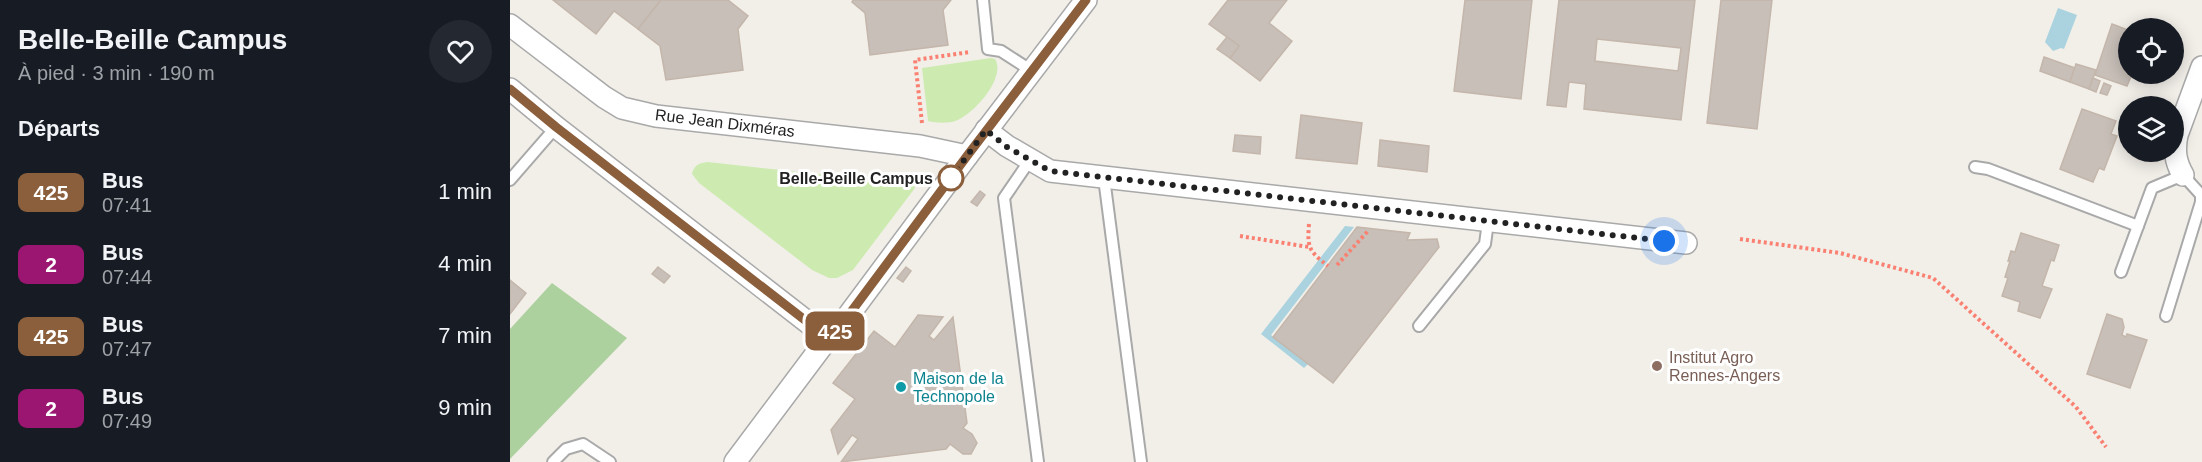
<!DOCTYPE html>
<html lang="fr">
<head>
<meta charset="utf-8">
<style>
	:root { --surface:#171b24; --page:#242831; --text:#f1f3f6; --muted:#9ea1a6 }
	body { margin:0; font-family:Arial,sans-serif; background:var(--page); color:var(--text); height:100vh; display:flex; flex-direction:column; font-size:22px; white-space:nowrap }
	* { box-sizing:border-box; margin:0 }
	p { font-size:20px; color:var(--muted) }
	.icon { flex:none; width:33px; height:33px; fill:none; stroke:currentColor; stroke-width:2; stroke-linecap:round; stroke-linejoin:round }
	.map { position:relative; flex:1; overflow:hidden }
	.details { display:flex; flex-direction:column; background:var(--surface); width:510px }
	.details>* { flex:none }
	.badge { padding:0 12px; border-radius:9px; font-size:21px; line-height:39px }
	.controls { position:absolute; left:1608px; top:18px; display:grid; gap:12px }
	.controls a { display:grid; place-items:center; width:66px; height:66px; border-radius:50%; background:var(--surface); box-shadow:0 3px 15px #0003; font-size:30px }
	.you { position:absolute; width:30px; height:30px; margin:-15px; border:4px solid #fff; border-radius:50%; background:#1a73e8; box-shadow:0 0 0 9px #1a73e833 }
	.map>.badge { position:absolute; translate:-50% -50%; box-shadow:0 0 0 3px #fff }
	h2 { padding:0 18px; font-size:22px; line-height:54px }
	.round { display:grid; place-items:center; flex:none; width:63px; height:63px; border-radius:32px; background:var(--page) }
	.summary { display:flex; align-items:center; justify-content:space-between; height:102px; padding:0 18px }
	h1 { font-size:28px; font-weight:700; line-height:45px }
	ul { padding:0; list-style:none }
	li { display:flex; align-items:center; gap:18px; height:72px; padding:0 18px }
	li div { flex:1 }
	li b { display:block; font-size:22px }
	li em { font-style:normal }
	li .badge { min-width:66px; font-weight:700; text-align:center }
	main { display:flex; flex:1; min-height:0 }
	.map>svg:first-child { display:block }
	.grass { fill:#cdebb0 }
	.forest { fill:#add19e }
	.water { fill:#aad3df }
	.building { fill:#c7bfb8; stroke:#c4b6ab; stroke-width:1.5; fill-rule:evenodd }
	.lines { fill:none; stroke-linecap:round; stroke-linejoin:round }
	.lane-casing { stroke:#a9a9a9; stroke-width:14 }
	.street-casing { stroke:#a9a9a9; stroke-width:24 }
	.path { stroke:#fa8072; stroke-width:4; stroke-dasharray:3 3; stroke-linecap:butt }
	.lane { stroke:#fff; stroke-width:10 }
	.street { stroke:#fff; stroke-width:21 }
	.line-casing { stroke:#fff; stroke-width:14 }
	.line { stroke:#8b5e3c; stroke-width:9 }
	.walk { stroke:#222; stroke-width:6; stroke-dasharray:0 10.8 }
	.stop-dot { fill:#fff; stroke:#8b5e3c; stroke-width:3 }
	.education-dot { fill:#8d6e63; stroke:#fff; stroke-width:2 }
	.culture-dot { fill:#0f9aa8; stroke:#fff; stroke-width:2 }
	.labels { text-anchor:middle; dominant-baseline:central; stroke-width:6; stroke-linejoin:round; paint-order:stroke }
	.street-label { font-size:16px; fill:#222; stroke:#fff }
	.stop-label { font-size:16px; font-weight:bold; fill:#222; stroke:#fff; text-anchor:end }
	.education-label { font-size:16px; fill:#785e54; stroke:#fff; text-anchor:start }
	.culture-label { font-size:16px; fill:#0d838f; stroke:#fff; text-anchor:start }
</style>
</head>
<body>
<main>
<section class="details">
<div class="summary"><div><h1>Belle-Beille Campus</h1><p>À pied · 3 min · 190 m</p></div><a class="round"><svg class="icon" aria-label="heart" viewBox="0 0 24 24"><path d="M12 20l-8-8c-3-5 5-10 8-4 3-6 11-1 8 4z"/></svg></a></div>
<h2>Départs</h2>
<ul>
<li><span class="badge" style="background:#8b5e3c;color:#fff">425</span><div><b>Bus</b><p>07:41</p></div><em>1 min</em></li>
<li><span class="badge" style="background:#9b1670;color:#fff">2</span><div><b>Bus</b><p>07:44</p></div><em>4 min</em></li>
<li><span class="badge" style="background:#8b5e3c;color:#fff">425</span><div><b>Bus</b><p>07:47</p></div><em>7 min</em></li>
<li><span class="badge" style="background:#9b1670;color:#fff">2</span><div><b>Bus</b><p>07:49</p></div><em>9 min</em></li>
</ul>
</section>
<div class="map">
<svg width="1692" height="462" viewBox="0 0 1692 462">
	<rect width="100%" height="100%" fill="#f2efe9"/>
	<g class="grass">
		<path d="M 481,58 L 485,59 C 497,78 461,118 442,122 C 435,123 425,123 418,121 L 412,68 Z"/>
		<path d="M 198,162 L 380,182 L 403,182 L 405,188 L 343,270 L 327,278 L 319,278 L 302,270 L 189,183 L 182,174 C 184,165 189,163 198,162 Z"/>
	</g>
	<polygon class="forest" points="42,283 117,338 0,459 0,329"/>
	<g class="water">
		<polygon points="1548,8 1567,15 1554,49 1551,48 1543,51 1535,42"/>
		<polygon points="835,226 844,227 761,335 798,364 794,368 751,334"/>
	</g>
	<g class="building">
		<polygon points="43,0 151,0 128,29 104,11 86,34"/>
		<polygon points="151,0 218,0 238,16 228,29 233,70 156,80 150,46 128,29"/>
		<polygon points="343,0 441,0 433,10 438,45 360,55 355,13 342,2"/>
		<polygon points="718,0 777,0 759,23 782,41 750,81 720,58 729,46 699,24"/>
		<polygon points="955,0 1022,0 1011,99 944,91"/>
		<path d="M 1049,0 L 1185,0 L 1171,120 L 1074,109 L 1076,84 L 1059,82 L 1056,107 L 1037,105 ZM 1087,39 L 1171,48 L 1168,71 L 1085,61 Z"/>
		<polygon points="1211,0 1262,0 1247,129 1197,123"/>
		<polygon points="1602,24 1618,30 1618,74 1622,74 1617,86 1585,75"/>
		<polygon points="717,37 729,46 720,58 707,49"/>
		<polygon points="1534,57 1565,68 1560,82 1530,71"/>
		<polygon points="1566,64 1586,70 1579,89 1560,82"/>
		<polygon points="1583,78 1590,81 1586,92 1579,89"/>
		<polygon points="1594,83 1601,86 1597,95 1590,93"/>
		<polygon points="1572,109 1606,121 1601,134 1607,136 1594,170 1589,168 1583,182 1550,169"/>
		<polygon points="791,115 852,123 847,164 786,158"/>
		<polygon points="725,135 751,137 750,154 723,151"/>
		<polygon points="870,140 919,146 917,172 868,166"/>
		<polygon points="470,191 475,195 467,206 461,202"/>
		<polygon points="847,227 900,233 897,240 927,239 929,247 823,383 763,337"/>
		<polygon points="1511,233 1549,245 1544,261 1541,260 1532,286 1542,289 1530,318 1508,311 1510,302 1492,296 1498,278 1495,277 1500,261 1498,261 1501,251 1505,252"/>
		<polygon points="148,267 160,276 154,283 142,274"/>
		<polygon points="396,267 401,271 393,282 387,278"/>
		<polygon points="0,280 16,293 0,314"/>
		<polygon points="1597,314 1612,319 1614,327 1612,335 1616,337 1617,334 1637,340 1620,388 1577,374"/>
		<polygon points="408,315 433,317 419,336 424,340 443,317 457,423 453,428 462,434 467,443 461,454 453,454 440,444 436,449 331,462 348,439 342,435 328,454 321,430 345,399 323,383 364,331 385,347"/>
	</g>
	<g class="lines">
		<g class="lane-casing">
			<g id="lane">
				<polyline points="473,0 478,49 491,51 522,71"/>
				<polyline points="520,160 494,198 528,462"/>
				<polyline points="1465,167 1478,169 1628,226"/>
				<polyline points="594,178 631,462"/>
				<polyline points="0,180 46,127"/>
				<polyline points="1611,272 1642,188 1673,175 1692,196"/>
				<polyline points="1656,316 1691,202 1691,195"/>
				<polyline points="909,326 975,244 978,222"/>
				<polyline points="43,462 56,449 73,444 100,462"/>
			</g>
		</g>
		<g class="street-casing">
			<g id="street">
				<polyline points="0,25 94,97 112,108 146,116 410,146 457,156"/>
				<polyline points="0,89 46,127 318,338"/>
				<polyline points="476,130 497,146 540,171 1176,243"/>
				<path d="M 1673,175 C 1665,161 1664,150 1667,135 L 1692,67"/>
				<polyline points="225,462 318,338 338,316 457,156 576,0"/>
			</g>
		</g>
		<g class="path">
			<polyline points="412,123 405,60 460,52"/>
			<path d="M 799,224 C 797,248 799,251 818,266"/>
			<polyline points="730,236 799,247"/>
			<polyline points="1230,239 1330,253 1423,278 1566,407 1596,447"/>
			<polyline points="827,265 858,231"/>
		</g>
		<use href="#lane" class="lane"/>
		<use href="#street" class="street"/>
	</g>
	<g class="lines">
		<g class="line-casing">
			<polyline id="line" points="0,89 46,127 318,338 338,316 457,156 576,0"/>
		</g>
		<use href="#line" class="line"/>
		<polyline class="walk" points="441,178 476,130 497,147 540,171 1154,241"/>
	</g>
	<circle class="stop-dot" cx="441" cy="178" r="12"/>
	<circle class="education-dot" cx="1147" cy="366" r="6"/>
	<circle class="culture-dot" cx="391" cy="387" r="6"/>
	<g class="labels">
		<g class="street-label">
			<text transform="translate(215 123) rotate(7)">Rue Jean Dixméras</text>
		</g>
		<g class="stop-label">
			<text x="423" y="178">Belle-Beille Campus</text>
		</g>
		<g class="education-label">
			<text x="1159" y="357">Institut Agro<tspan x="1159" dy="18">Rennes-Angers</tspan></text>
		</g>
		<g class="culture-label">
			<text x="403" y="378">Maison de la<tspan x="403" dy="18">Technopole</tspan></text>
		</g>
	</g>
</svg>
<div class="controls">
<a><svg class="icon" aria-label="locate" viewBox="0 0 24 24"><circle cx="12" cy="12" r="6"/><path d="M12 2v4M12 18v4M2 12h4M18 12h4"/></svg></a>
<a><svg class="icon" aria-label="layers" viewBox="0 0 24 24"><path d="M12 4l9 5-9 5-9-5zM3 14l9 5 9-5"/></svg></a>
</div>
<div class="you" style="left:1154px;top:241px"></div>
<b class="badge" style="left:325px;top:331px;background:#8b5e3c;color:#fff">425</b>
</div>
</main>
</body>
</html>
